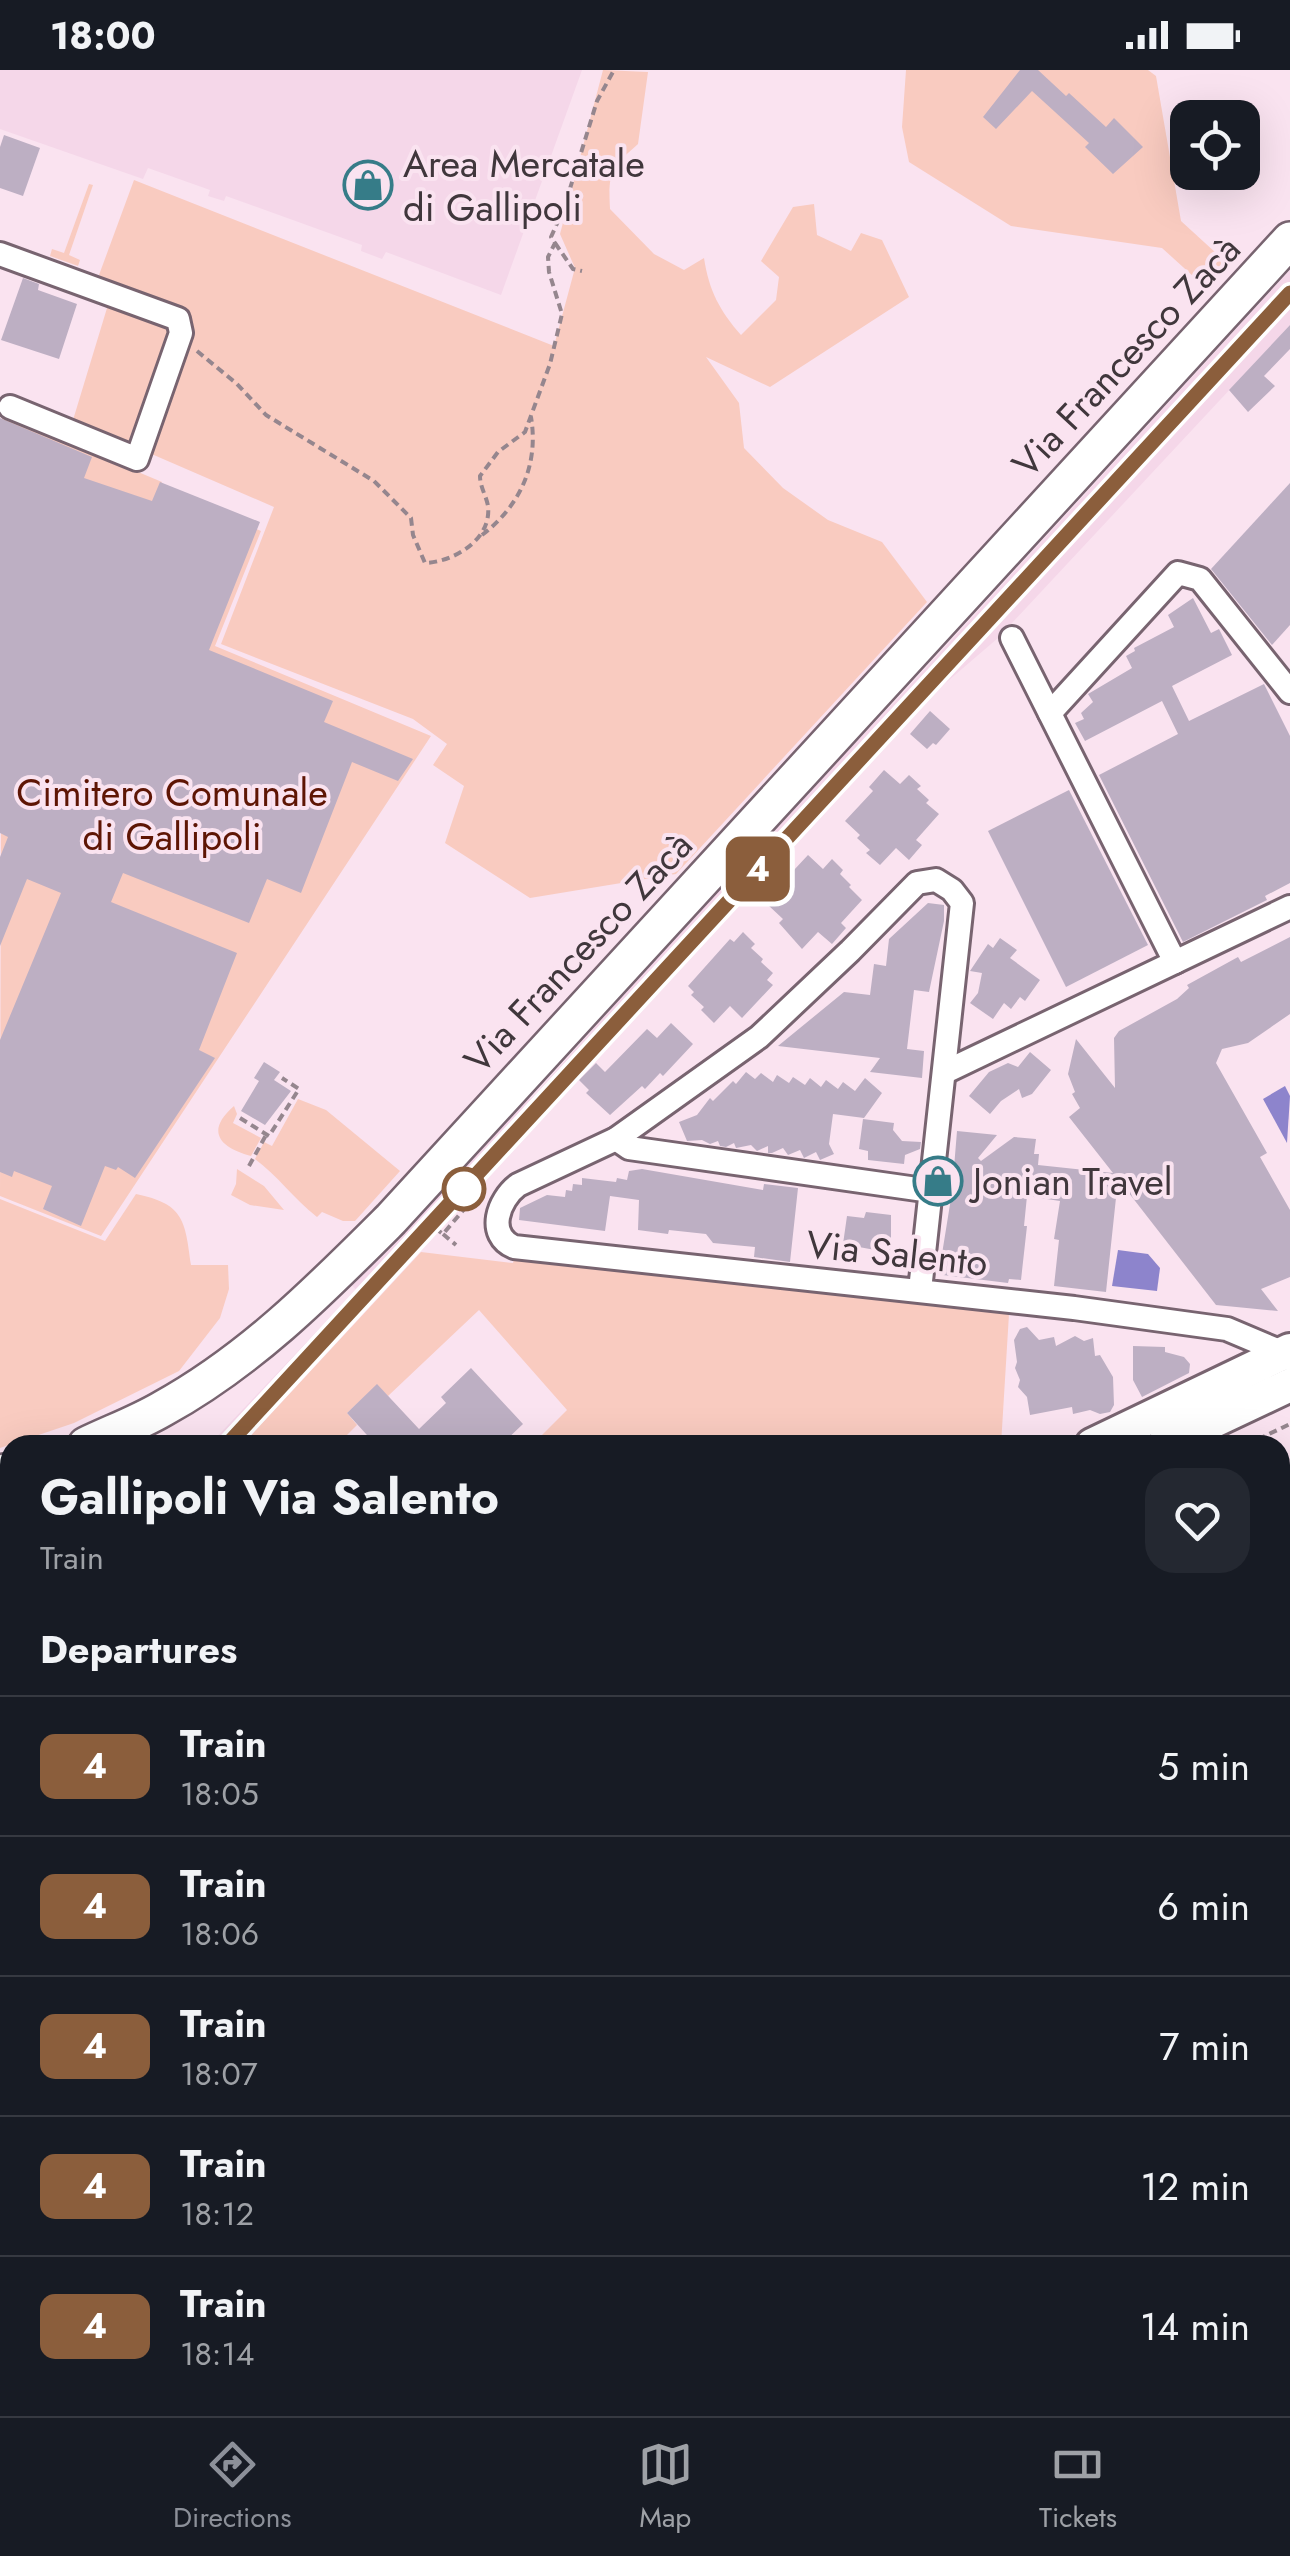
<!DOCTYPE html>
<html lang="en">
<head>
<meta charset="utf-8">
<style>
	:root { --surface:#171b24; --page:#242831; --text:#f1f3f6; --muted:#9ea1a6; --line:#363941; --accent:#8c9099 }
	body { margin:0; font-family:Jost,sans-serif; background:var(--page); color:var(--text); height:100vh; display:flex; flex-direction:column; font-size:38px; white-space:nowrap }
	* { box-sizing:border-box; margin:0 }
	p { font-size:32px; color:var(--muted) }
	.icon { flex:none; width:55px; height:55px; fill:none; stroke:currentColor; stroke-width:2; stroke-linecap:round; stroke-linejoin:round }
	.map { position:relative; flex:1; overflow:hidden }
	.drawer { position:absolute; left:0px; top:1365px; width:1290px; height:982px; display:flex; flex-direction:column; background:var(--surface); border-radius:30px 30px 0 0; box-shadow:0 10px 40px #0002 }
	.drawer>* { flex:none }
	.badge { padding:0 20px; border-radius:15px; font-size:35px; line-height:65px }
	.controls { position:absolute; left:1170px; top:30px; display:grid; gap:20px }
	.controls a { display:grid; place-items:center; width:90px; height:90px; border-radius:20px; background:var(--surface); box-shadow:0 10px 40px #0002; font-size:50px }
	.map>.badge { position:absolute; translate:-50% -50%; box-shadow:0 0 0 5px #fff }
	h2 { padding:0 40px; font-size:38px; line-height:90px }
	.round { display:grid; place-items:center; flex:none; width:105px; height:105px; border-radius:30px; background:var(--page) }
	.headline { display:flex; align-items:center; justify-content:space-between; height:170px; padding:0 40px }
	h1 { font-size:48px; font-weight:700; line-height:75px }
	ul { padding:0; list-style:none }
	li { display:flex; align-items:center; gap:30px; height:140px; padding:0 40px; border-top:2px solid var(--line) }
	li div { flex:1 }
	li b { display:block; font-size:38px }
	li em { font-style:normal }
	li .badge { min-width:110px; font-weight:700; text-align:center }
	.status { display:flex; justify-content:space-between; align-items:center; height:70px; padding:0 50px; background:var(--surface); direction:ltr }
	.status svg { height:28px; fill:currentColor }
	.menu { display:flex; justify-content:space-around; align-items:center; height:140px; border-top:2px solid var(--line); background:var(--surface); font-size:28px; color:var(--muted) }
	.menu a { display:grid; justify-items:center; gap:5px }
	.menu .active { color:var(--accent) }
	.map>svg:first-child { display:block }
	.built { fill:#f5d7e9 }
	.green { fill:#f9cbc0 }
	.water { fill:#8d84cc }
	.building { fill:#bdafc3 }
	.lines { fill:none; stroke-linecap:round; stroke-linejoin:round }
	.minor-casing { stroke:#786470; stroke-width:28 }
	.tertiary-casing { stroke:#786470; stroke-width:32 }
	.secondary-casing { stroke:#786470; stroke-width:38 }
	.primary-casing { stroke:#786470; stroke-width:40 }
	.path { stroke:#95868e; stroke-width:4; stroke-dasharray:8 5; stroke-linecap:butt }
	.minor { stroke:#fff; stroke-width:22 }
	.tertiary { stroke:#fff; stroke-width:28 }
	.secondary { stroke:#fff; stroke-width:32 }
	.primary { stroke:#fff; stroke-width:35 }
	.rail-casing { stroke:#5f535a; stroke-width:10 }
	.rail { stroke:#fae3f0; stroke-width:6; stroke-dasharray:19; stroke-linecap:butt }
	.line-casing { stroke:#fff; stroke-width:22 }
	.line { stroke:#8b5e3c; stroke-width:15 }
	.stop-dot { fill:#fff; stroke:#8b5e3c; stroke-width:5 }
	.labels { text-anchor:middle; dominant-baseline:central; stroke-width:8; stroke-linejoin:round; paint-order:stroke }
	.poi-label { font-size:38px; fill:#40373c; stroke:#fae3f0; text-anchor:start }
	.street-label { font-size:38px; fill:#40373c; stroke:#fae3f0 }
	.park-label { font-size:38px; fill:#5e1504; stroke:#fae3f0 }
</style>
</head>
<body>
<div class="status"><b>18:00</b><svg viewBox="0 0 49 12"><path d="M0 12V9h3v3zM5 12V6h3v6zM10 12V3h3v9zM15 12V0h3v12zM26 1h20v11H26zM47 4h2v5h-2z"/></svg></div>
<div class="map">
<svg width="1290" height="2346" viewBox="0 0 1290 2346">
	<rect width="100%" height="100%" fill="#fae3f0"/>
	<g class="built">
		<polygon points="0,0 582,0 501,225 386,182 382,189 361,181 362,175 226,126 224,131 208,126 210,120 148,98 143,109 0,59"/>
		<polygon points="1290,200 1290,255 998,568 927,629 255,1361 242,1375 209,1375 356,1220 351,1214 525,1026 531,1029 747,786 901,625"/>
	</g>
	<g class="green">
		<path d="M 603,0 L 648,2 L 638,74 C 611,98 608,102 610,139 L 654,184 L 684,200 L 704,188 C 709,221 720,241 741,265 L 776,230 L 779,207 L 761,191 L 793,137 L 814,134 L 817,165 L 851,181 L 861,163 L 882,170 L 909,227 L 770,317 L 706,287 L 739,333 L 744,378 L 783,418 L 828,450 L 882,472 L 927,532 L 676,804 L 530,828 L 445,773 L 464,716 L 433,695 L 447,674 L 413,649 L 221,574 L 274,437 L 73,350 L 114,215 L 99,205 L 134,110 L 554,276 L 575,198 L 560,164 Z"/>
		<polygon points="906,0 1148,0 1156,6 1181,151 1228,194 1205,217 1162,178 1011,156 909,92 902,57"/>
		<polygon points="89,114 93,115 69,185 80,190 78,196 50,186 52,179 64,183"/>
		<polygon points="2,345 162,412 159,419 261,461 215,576 431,666 101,1166 0,1126"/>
		<path d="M 298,1029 L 326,1040 L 400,1101 L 355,1151 L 343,1151 L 322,1142 L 317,1147 C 294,1129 278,1106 255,1089 L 264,1072 L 272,1076 Z"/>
		<path d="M 234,1036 L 237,1044 L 233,1053 L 261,1068 L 251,1086 C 221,1078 204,1062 234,1036 Z"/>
		<polygon points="237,1099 264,1116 284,1140 250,1135 231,1125 236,1114"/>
		<path d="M 136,1124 C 184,1134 185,1150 191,1195 L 228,1195 L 229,1219 L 220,1248 L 179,1301 L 74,1353 L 0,1378 L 0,1129 L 105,1171 Z"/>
		<polygon points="421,1182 513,1193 514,1189 578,1195 1009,1244 1001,1375 532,1375 567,1340 479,1240 388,1326 377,1315 347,1343 357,1355 337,1375 242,1375"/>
	</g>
	<g class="water">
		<polygon points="1285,1016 1290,1026 1287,1073 1263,1029"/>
		<polygon points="1118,1180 1148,1184 1160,1198 1157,1221 1112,1216"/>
		<polygon points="1290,1492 1290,2346 157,2346 149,2338 1280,2338 1280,1498"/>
	</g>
	<g class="building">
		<polygon points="1020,0 1038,0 1066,26 1069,23 1106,57 1114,48 1143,77 1113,104 1085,77 1089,73 1032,21 996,59 983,47"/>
		<polygon points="4,65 40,78 23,126 0,118 0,77"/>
		<polygon points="23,208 39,214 38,220 77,234 59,289 1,270"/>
		<polygon points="1290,255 1290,279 1264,306 1275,316 1248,342 1229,320"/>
		<polygon points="0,348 92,387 84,408 152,431 160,412 260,452 209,580 333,631 324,652 413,689 398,711 352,692 301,823 267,809 249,853 123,803 111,832 237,883 199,980 215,988 135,1108 118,1097 116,1100 105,1096 81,1156 43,1139 52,1116 14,1101 12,1107 0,1102 0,970 61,823 27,809 0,876 0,787 8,767 0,763"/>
		<polygon points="1290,413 1290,555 1272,575 1211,499"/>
		<polygon points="1193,528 1211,563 1219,559 1232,585 1172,616 1189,651 1264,614 1290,666 1290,813 1265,826 1267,830 1183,872 1099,705 1178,664 1162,631 1085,671 1075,653 1084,649 1081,643 1093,632 1088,624 1132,598 1126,586 1135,581 1134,578 1174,557 1168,545"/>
		<polygon points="930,641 950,659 936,675 933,673 927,679 910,664"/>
		<polygon points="884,700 900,714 909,705 921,716 917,719 929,730 926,733 939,744 916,770 922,775 909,790 896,778 880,795 866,783 870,780 857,768 860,765 845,751 873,721 869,717"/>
		<polygon points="1069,720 1148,875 1066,917 988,761"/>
		<polygon points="808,785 823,799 832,789 843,800 840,804 851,815 849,817 862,830 841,853 846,858 832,874 818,862 802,879 779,853 783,849 768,835 786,815 773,802 787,788 794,800"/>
		<polygon points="928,833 944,835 944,851 929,922 914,920 907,979 924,981 922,1008 870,1002 880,988 778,976 844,922 870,925 874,894 886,896 889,869"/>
		<polygon points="743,862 755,874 751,878 763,889 761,892 773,903 767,910 773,915 742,948 730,936 714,953 701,940 704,937 691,925 694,922 688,916 730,869 734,872"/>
		<polygon points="1290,867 1290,944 1248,973 1222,979 1216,993 1267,1083 1260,1087 1290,1140 1290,1207 1261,1219 1278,1241 1216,1235 1118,1109 1106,1222 1054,1216 1059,1170 1054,1169 1060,1131 1027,1126 1024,1156 1027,1156 1021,1210 1009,1209 1008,1213 943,1205 946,1185 942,1184 952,1122 957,1061 997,1065 978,1088 981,1091 1014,1067 1036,1069 1034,1084 1039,1084 1038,1095 1113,1103 1069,1047 1080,1038 1072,1024 1075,1022 1068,1004 1076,969 1115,1018 1114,968 1119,961 1177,929 1189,918 1187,915 1238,887 1241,892"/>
		<polygon points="1000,868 1017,880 1010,888 1040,910 1025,931 1020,927 1011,939 1004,933 993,949 970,933 978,923 982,903 970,901 988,874 993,878"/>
		<polygon points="671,953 693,974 663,1006 660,1003 645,1019 642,1016 610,1045 586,1023 589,1020 579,1010 596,993 605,1002 647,959 657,968"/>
		<polygon points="1030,982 1051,1000 1032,1024 1022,1028 1019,1019 1001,1031 990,1044 969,1026 989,1002 1008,993 1018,997"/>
		<polygon points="264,992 280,1002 274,1010 291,1021 265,1055 241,1041 259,1011 254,1008"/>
		<polygon points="746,1002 755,1009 761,1003 773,1012 777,1005 789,1013 793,1007 805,1015 810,1008 821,1017 826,1010 838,1019 843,1012 855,1021 865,1008 882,1023 864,1048 833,1044 829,1074 834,1084 820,1090 816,1082 804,1088 800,1080 788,1085 783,1078 772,1083 768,1083 768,1076 757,1081 751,1075 736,1078 734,1073 726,1077 720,1076 718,1071 710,1074 702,1070 687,1071 679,1052 697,1045 710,1028 713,1031 733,1011 736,1014"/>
		<polygon points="863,1049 894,1053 893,1060 902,1071 921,1072 920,1079 905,1085 904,1094 868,1090 868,1081 859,1079"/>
		<polygon points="642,1099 763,1120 764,1114 798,1118 790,1192 754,1187 755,1177 713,1173 706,1164 669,1160 668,1164 638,1160 639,1130 610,1126 605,1161 519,1150 520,1138 547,1125 565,1127 566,1120 572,1121 573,1114 582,1115 582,1108 616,1112 617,1108 627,1110 629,1101"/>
		<polygon points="866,1142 891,1145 891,1183 843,1174 847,1146 864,1148"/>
		<polygon points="1027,1257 1039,1270 1054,1267 1056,1276 1075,1266 1084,1271 1093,1268 1095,1286 1100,1285 1113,1307 1114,1335 1110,1342 1100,1344 1090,1340 1073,1344 1072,1337 1030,1345 1027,1327 1018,1317 1020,1310 1015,1298 1017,1292 1014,1270 1020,1259"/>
		<polygon points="1133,1276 1165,1277 1165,1282 1184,1287 1190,1294 1189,1303 1142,1327 1133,1310"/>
		<polygon points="471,1298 523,1354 501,1375 376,1375 347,1343 377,1314 419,1359 446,1333 441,1327"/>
	</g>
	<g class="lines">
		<g class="minor-casing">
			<g id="minor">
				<polyline points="0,184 178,249 181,263 137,389 10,337"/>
				<polyline points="1012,568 1175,892"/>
				<polyline points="1050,643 1178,503 1200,509 1290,622"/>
				<polyline points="945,1002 1290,837"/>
				<polyline points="616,1069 629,1078 931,1121"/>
				<path d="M 920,1220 L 962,833 L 952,820 L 936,810 L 917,813 L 850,881 L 759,967 L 616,1069 L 518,1115 C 498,1130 486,1165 514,1177 L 1074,1238 L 1227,1259 L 1284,1283 L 1288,1289"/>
				<polyline points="0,1780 10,1770"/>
				<polyline points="0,1938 10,1933"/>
			</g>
		</g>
		<g class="tertiary-casing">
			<polyline id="tertiary" points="0,1807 10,1818"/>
		</g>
		<g class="secondary-casing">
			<g id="secondary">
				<polyline points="1092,1375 1290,1280"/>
				<polyline points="1163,1375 1290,1315"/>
				<polyline points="0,2136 10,2127"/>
				<polyline points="0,2177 10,2168"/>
			</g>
		</g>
		<g class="primary-casing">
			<g id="primary">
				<path d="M 86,1375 C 111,1363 138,1353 162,1339 C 251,1290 320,1220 391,1149 L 1290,170"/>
				<polyline points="0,1403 10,1401"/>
			</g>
		</g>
		<g class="path">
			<polyline points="555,173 573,199 582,201"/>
			<path d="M 197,281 L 237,314 L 266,345 L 374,411 L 411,448 L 413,465 L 425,493 C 453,492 492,470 488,436 C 486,425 480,417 480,406 L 498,382 L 525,362 L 550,294 L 562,244 L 549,202 L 548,187 L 555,173 L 551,167 L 564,138 L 597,31 L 614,0"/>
			<path d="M 482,465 C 520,436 539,395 531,347"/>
			<polyline points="240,1048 269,1066 299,1019 282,1008"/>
			<polyline points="249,1096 266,1065"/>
			<polyline points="435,1158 443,1164 477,1124 485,1121"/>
			<polyline points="443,1164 456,1175"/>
			<polyline points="410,1186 508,1078"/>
			<polyline points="1246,1375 1290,1354"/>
			<polyline points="1280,1403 1290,1399"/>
			<polyline points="0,2215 8,2224 0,2232"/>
		</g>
		<use href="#minor" class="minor"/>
		<use href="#tertiary" class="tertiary"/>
		<use href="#secondary" class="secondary"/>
		<use href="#primary" class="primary"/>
		<g class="rail-casing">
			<g id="rail">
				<polyline points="227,1375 1290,223"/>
				<polyline points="0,1548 10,1543"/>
			</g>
		</g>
		<use href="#rail" class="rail"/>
	</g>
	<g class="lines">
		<g class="line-casing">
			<polyline id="line" points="227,1375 1290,223"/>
		</g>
		<use href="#line" class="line"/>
	</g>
	<defs>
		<g id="shop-ring" transform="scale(2.5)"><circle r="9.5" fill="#fae3f0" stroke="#367c88" stroke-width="1.5"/><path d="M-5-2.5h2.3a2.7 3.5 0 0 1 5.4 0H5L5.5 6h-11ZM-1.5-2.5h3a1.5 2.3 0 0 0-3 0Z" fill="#367c88"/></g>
	</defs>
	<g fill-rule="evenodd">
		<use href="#shop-ring" x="368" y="115"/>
		<use href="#shop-ring" x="938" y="1111"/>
	</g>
	<circle class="stop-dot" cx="464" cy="1119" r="20"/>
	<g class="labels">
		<g class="poi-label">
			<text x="403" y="93">Area Mercatale<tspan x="403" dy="44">di Gallipoli</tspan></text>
			<text x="973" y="1111">Jonian Travel</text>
		</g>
		<g class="street-label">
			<text transform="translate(1126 286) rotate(-47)">Via Francesco Zacà</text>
			<text transform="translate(578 882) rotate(-47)">Via Francesco Zacà</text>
			<text transform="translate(897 1183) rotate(6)">Via Salento</text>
		</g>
		<g class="park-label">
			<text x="172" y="722">Cimitero Comunale<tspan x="172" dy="44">di Gallipoli</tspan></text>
		</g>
	</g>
</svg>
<div class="controls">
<a><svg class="icon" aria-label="locate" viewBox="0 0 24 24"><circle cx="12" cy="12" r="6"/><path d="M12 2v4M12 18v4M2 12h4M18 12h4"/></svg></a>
</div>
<b class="badge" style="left:758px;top:799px;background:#8b5e3c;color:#fff">4</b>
<section class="drawer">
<div class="headline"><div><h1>Gallipoli Via Salento</h1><p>Train</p></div><a class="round"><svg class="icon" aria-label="heart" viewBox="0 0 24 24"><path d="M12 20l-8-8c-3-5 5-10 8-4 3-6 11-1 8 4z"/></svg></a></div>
<h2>Departures</h2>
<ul>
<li><span class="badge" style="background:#8b5e3c;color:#fff">4</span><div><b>Train</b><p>18:05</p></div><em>5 min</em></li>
<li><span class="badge" style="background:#8b5e3c;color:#fff">4</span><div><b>Train</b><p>18:06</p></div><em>6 min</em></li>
<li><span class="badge" style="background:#8b5e3c;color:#fff">4</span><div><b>Train</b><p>18:07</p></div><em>7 min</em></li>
<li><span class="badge" style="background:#8b5e3c;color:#fff">4</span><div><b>Train</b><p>18:12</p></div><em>12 min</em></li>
<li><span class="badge" style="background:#8b5e3c;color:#fff">4</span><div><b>Train</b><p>18:14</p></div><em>14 min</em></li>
</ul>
</section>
</div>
<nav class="menu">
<a class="active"><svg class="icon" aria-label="directions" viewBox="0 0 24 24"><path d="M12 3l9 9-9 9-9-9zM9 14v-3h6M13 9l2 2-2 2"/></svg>Directions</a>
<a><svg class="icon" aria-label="map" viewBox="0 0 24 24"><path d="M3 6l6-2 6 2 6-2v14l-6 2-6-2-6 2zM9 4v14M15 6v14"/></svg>Map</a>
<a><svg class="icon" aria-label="tickets" viewBox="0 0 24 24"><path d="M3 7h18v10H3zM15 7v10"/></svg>Tickets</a>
</nav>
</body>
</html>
